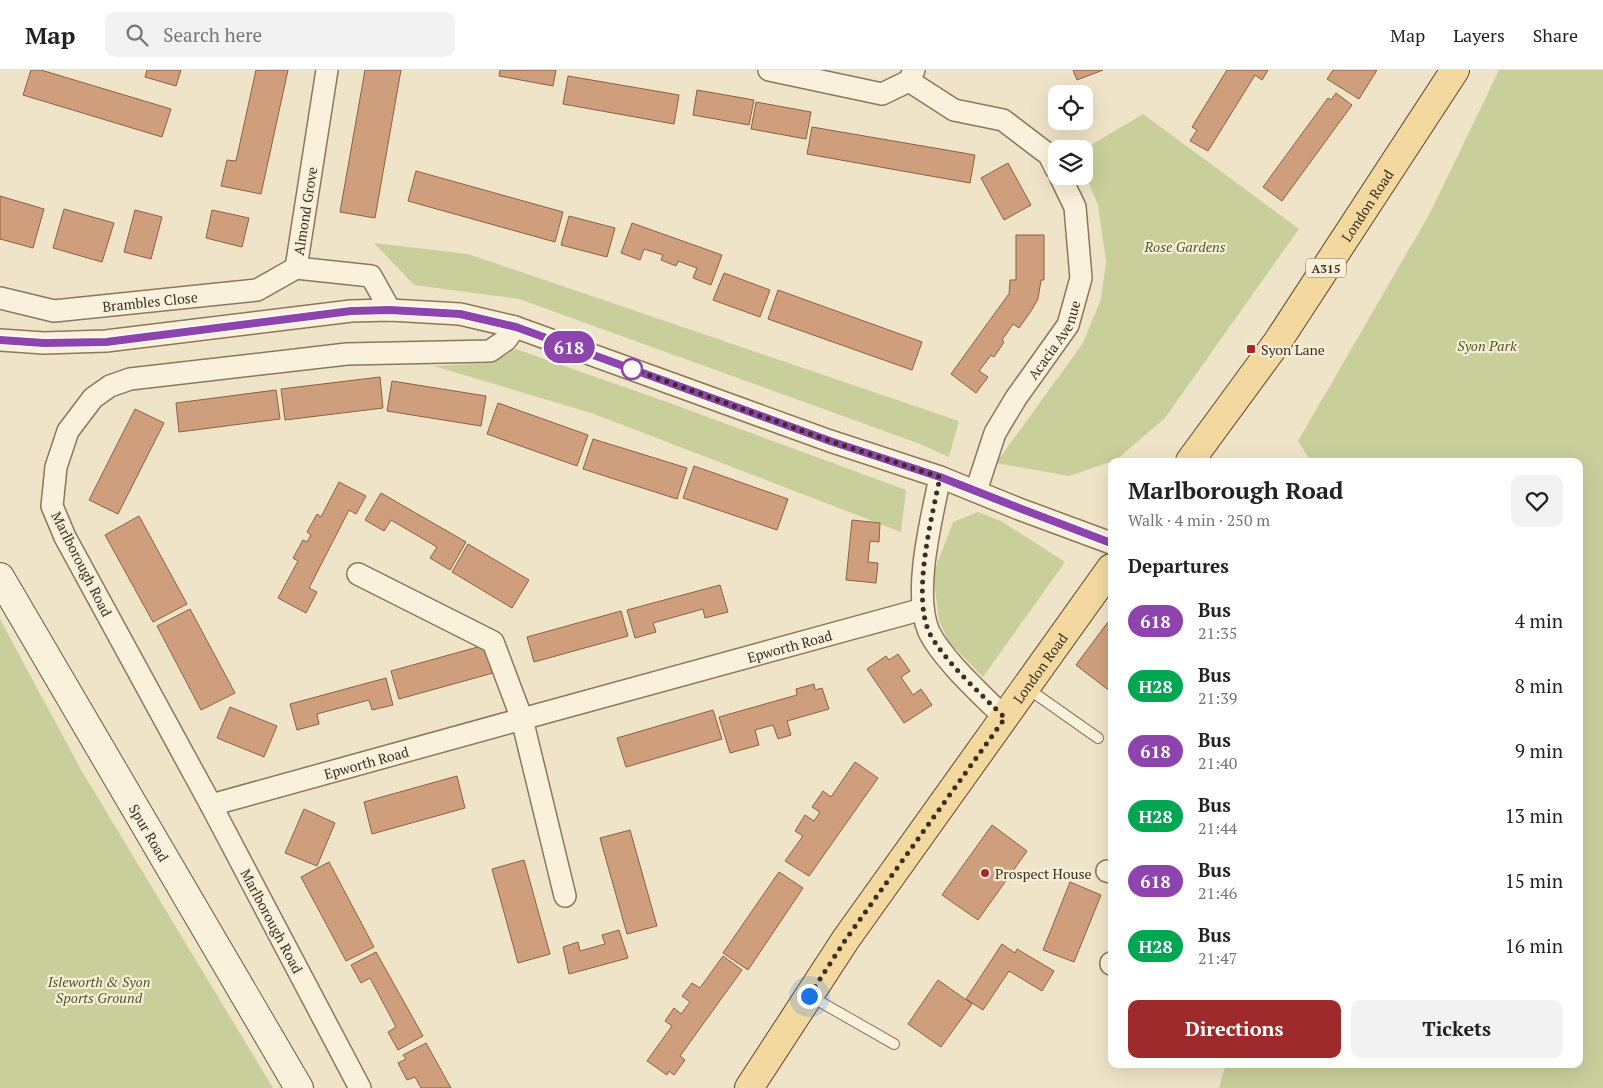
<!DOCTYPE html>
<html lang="en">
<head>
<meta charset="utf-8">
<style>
	:root { --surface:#fff; --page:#f2f2f2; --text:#222; --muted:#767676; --line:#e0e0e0; --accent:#9e2a2b }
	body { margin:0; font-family:"PT Serif",serif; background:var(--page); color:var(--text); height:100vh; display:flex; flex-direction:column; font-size:19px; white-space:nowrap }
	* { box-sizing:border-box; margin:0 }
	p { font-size:16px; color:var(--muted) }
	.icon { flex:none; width:28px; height:28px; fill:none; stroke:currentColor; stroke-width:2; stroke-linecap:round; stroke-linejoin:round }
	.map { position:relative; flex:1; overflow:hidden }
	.drawer { position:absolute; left:1108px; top:388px; width:475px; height:610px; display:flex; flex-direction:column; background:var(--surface); border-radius:10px; box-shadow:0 5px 20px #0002 }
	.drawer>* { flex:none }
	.badge { padding:0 10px; border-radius:16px; font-size:18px; line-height:32px }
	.fabs { position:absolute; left:1048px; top:15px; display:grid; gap:10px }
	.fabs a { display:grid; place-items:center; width:45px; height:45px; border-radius:10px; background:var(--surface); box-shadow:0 5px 20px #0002; font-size:25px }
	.you { position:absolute; width:25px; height:25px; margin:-12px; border:4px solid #fff; border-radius:50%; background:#1a73e8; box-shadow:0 0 0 8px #1a73e833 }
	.map>.badge { position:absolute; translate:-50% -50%; box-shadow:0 0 0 2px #fff }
	h2 { padding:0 20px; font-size:19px; line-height:45px }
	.round { display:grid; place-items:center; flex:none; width:52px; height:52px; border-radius:10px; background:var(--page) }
	.overview { display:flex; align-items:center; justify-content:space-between; height:85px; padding:0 20px }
	h1 { font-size:24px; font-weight:800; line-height:38px }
	.cta { display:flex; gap:10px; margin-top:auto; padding:10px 20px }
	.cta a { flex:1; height:58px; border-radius:10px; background:var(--accent); color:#fff; font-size:20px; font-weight:800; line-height:58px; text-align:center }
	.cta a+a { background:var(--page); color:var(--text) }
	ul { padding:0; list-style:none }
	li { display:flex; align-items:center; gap:15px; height:65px; padding:0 20px }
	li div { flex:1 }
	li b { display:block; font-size:19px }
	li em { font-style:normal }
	li .badge { min-width:55px; font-weight:700; text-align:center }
	header { display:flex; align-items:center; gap:30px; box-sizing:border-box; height:70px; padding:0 25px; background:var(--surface); border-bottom:1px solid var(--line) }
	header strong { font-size:24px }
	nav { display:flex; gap:28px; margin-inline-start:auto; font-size:18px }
	.search { width:350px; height:45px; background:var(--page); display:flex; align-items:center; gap:12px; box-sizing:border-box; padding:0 18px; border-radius:10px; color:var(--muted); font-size:19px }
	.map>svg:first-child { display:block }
	.green { fill:#c9cf9b }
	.building { fill:#cf9f7d; stroke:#8d5f41 }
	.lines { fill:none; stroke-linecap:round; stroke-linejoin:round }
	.service-casing { stroke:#8d765c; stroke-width:12 }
	.minor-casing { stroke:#8d765c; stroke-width:24 }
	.secondary-casing { stroke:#6f573f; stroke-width:30 }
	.primary-casing { stroke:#5b4430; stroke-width:30 }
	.service { stroke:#faf1dc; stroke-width:10 }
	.minor { stroke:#faf1dc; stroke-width:21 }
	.secondary { stroke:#faf1dc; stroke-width:28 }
	.primary { stroke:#f3d9a0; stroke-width:28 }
	.line-casing { stroke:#fff; stroke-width:11 }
	.line { stroke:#8e44ad; stroke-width:8 }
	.walk { stroke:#3d2e20; stroke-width:5; stroke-dasharray:0 9 }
	.poi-dot { fill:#9e2a2b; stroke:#f7eed8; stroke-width:2 }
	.stop-dot { fill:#fff; stroke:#8e44ad; stroke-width:2.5 }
	.labels { text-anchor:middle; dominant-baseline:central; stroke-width:4.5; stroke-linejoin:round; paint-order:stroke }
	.shield { fill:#f7eed8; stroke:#756857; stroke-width:1 }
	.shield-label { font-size:12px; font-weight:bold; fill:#3d2e20 }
	.street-label { font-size:14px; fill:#3d2e20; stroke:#f7eed8 }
	.park-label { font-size:14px; font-style:italic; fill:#4d5a26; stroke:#f7eed8 }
	.poi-label { font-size:14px; fill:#3d2e20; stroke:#f7eed8; text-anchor:start }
</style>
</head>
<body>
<header>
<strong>Map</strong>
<div class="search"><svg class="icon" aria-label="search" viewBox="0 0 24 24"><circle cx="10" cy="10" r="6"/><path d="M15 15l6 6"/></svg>Search here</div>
<nav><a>Map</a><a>Layers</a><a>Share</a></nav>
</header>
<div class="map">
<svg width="1603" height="1018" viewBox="0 0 1603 1018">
	<rect width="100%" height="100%" fill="#f0e4c8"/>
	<g class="green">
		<polygon points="1499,0 1603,0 1603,1018 1219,1018 1226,994 1579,994 1579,391 1311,391 1298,371 1430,143"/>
		<polygon points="1143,44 1299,159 1165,348 1116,390 1069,406 996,393 1083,273 1101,229 1106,192 1098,135 1084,101 1084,79"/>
		<polygon points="374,173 468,184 959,351 949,387 920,374 519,229 414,215"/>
		<polygon points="516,279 667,332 906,420 901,462 594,344 434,296 493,293"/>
		<polygon points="978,442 1001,451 1065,492 983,607 949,572 939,551 933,504 953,452"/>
		<polygon points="0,549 80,698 273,1018 0,1018"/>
	</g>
	<g class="building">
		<polygon points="31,0 41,0 171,39 162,67 23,25"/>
		<polygon points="147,0 181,0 176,16 145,7"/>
		<polygon points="256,0 288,0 261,124 221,116 227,90 236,91"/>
		<polygon points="365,0 401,0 375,148 340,142"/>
		<polygon points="500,0 556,0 553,16 499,6"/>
		<polygon points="1073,0 1103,0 1077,10"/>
		<polygon points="1227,0 1268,0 1262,10 1255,5 1208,81 1190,71 1197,60 1192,57"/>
		<polygon points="1333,0 1377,0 1359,29 1327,9"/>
		<polygon points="568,6 679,25 674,54 563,34"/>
		<polygon points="697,20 754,30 749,55 693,45"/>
		<polygon points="1336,23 1352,35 1282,131 1263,117 1328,28 1331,30"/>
		<polygon points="756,32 811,42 806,69 751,59"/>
		<polygon points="812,57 975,85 970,113 807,84"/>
		<polygon points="1008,93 1031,135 1004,150 981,108"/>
		<polygon points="416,101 563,142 555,172 408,131"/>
		<polygon points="0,126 44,139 33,178 0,169"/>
		<polygon points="64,139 114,153 102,192 53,178"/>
		<polygon points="135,140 162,147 151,189 124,182"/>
		<polygon points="212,140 249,148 242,177 206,168"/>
		<polygon points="569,146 615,158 607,187 561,175"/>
		<polygon points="632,153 722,185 711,215 693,208 697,198 678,191 676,196 661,190 663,185 644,179 640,190 621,183"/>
		<polygon points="1016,165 1044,165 1044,210 1041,210 1038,229 1031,241 1019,258 1013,254 1002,270 1004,272 994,287 991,285 979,301 988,307 976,323 951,304 1008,225 1009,225 1010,210 1016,210"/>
		<polygon points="724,203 770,220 760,247 713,230"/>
		<polygon points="778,220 922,272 912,300 768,249"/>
		<polygon points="380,307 383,338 285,350 281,319"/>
		<polygon points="392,311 486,326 481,356 387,341"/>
		<polygon points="276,320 280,349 179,362 176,333"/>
		<polygon points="498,333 588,365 577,396 487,364"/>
		<polygon points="135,339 164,353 118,444 89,430"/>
		<polygon points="593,369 687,398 677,429 583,399"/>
		<polygon points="694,396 788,429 777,460 683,428"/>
		<polygon points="339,412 366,426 356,444 349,440 309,518 317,522 306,543 278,528 298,491 293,488 303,470 307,472 311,465 307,462 317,444 321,447"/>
		<polygon points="381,423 466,472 450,500 430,488 437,477 391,450 384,461 365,450"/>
		<polygon points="139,446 187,534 153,552 105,465"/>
		<polygon points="852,450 880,453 879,472 870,471 868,492 878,493 876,513 846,510"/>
		<polygon points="468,474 529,510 512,538 452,502"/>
		<polygon points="720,515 728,542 705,548 703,539 653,553 656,562 635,568 627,540"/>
		<polygon points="190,539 235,623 201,640 157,556"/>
		<polygon points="621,541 628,566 534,592 527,567"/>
		<polygon points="1111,548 1111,622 1076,595"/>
		<polygon points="485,575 493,603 399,629 391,601"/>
		<polygon points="898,584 910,601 901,607 913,625 921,619 932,635 904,653 867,599 886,586 889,590"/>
		<polygon points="386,608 393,635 372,640 369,630 317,644 319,654 297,660 290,634"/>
		<polygon points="814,614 815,620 822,618 829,639 787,651 791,665 778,669 773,655 755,660 759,675 730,683 719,647 797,625 796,619"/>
		<polygon points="230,637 277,656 264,687 217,668"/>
		<polygon points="713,640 722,669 626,697 617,668"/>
		<polygon points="855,692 878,708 809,806 785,791 803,766 795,761 805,745 814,751 820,742 812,737 823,721 831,727"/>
		<polygon points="457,706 465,738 372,764 364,732"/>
		<polygon points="304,739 335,753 317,796 285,783"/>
		<polygon points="992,755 1027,781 978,850 942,825"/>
		<polygon points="630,760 657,856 627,864 600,768"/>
		<polygon points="524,790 550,884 518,893 492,799"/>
		<polygon points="329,792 374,877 346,891 301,807"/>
		<polygon points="779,802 803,818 748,900 723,883"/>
		<polygon points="1070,812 1101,825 1074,892 1043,880"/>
		<polygon points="619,860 628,888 569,904 563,877 578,872 580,881 605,874 602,865"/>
		<polygon points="1002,874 1015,883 1017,879 1054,901 1042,921 1009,901 983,940 966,929"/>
		<polygon points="376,882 423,966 398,980 388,962 396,957 370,908 361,913 351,895"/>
		<polygon points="723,886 742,900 680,986 685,990 674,1005 669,1001 667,1005 647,991 672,956 665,951 674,938 681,944 690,932 682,926 692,913 700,918"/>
		<polygon points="938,910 972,934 941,977 908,954"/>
		<polygon points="426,973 451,1018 421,1018 415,1007 407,1010 398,993 406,989 403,985"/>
	</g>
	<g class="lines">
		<g class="service-casing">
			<g id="service">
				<polyline points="1027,618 1098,668"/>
				<polyline points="810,926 894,974"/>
			</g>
		</g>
		<g class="minor-casing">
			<g id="minor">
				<polyline points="327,0 296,198 371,206 390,240"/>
				<polyline points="769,0 882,24 909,11 914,0"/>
				<polyline points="909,11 954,40 1003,50 1049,85 1056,99"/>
				<path id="s1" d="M 0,228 L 54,241 L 257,220 L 296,198"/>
				<polyline points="0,270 44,273 106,271 351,241 390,240 460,244 515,257 830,371 940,407 1019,439 1111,473"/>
				<path d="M 940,407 C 932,447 912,523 929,562 C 943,590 982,625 1005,648"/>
				<path id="s2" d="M 976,421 L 995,363 L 1016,328 L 1068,255 L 1081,208 L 1075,137 L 1060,106"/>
				<polyline points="358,504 493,572 522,649 565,826"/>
				<path id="s3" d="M 211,735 L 522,649 L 923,539"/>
				<polyline points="1107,801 1111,802"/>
				<polyline points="1111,894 1111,893"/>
				<polyline points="360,1018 211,735 65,467 52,436 56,397 68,361 93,328 110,316 130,309 347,284 490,281 506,270 515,257"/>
			</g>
		</g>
		<g class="secondary-casing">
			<g id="secondary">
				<path id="s4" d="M 0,507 L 299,1018"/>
			</g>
		</g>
		<g class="primary-casing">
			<g id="primary">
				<path id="s5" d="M 1190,391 L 1278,271 L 1455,0"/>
				<path id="s6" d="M 749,1018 L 846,869 L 1111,498"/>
			</g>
		</g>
		<use href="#service" class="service"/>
		<use href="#minor" class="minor"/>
		<use href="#secondary" class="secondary"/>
		<use href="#primary" class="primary"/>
	</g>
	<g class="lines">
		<g class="line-casing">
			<polyline id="line" points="0,270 44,273 106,272 351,241 390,240 460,244 516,257 830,371 940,407 1019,438 1111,473"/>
		</g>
		<use href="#line" class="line"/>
		<path class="walk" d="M 632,299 L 624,296 L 830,371 L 940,407 C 932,447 912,524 929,562 C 943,590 982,625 1005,648 L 846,869 L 809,926"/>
	</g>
	<g class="poi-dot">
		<rect x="1246" y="274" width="10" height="10" rx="2.5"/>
		<circle cx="985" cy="803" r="5"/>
	</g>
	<circle class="stop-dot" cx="632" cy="299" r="10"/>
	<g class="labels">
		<rect class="shield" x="1306" y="188.5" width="40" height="19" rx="4"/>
		<g class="shield-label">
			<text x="1326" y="198">A315</text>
		</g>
		<g class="street-label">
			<text stroke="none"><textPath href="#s5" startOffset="311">London Road</textPath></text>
			<text transform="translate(305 141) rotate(-81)">Almond Grove</text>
			<text stroke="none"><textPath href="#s1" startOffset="152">Brambles Close</textPath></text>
			<text stroke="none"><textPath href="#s2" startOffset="172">Acacia Avenue</textPath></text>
			<text transform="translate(82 494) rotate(63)">Marlborough Road</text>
			<text stroke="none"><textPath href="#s3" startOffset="600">Epworth Road</textPath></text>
			<text stroke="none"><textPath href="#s6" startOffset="511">London Road</textPath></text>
			<text stroke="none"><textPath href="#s3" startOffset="161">Epworth Road</textPath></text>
			<text stroke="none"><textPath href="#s4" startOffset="296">Spur Road</textPath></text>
			<text transform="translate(272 851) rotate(62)">Marlborough Road</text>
		</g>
		<g class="park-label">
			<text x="1185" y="176">Rose Gardens</text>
			<text x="1487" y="275">Syon Park</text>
			<text x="99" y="911">Isleworth &amp; Syon<tspan x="99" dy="16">Sports Ground</tspan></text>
		</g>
		<g class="poi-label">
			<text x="1261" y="279">Syon Lane</text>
			<text x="995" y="803">Prospect House</text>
		</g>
	</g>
</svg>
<div class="fabs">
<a><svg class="icon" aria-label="locate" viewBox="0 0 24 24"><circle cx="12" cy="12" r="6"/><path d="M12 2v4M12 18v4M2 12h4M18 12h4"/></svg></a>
<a><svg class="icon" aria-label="layers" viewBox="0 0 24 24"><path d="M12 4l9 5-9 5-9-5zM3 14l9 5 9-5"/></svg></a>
</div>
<div class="you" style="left:809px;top:926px"></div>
<b class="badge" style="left:569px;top:277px;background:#8e44ad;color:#fff">618</b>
<section class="drawer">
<div class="overview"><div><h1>Marlborough Road</h1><p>Walk · 4 min · 250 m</p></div><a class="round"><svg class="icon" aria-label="heart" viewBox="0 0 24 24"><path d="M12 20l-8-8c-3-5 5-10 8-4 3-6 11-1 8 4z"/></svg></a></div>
<h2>Departures</h2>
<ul>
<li><span class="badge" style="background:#8e44ad;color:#fff">618</span><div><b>Bus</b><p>21:35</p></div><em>4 min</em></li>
<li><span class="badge" style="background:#00a651;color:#fff">H28</span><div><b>Bus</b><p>21:39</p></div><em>8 min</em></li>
<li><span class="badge" style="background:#8e44ad;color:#fff">618</span><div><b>Bus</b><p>21:40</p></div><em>9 min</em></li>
<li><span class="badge" style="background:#00a651;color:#fff">H28</span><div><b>Bus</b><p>21:44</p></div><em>13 min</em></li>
<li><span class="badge" style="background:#8e44ad;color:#fff">618</span><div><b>Bus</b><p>21:46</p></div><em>15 min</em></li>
<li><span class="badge" style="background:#00a651;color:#fff">H28</span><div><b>Bus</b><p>21:47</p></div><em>16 min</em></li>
</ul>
<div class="cta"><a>Directions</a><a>Tickets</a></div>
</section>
</div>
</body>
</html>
